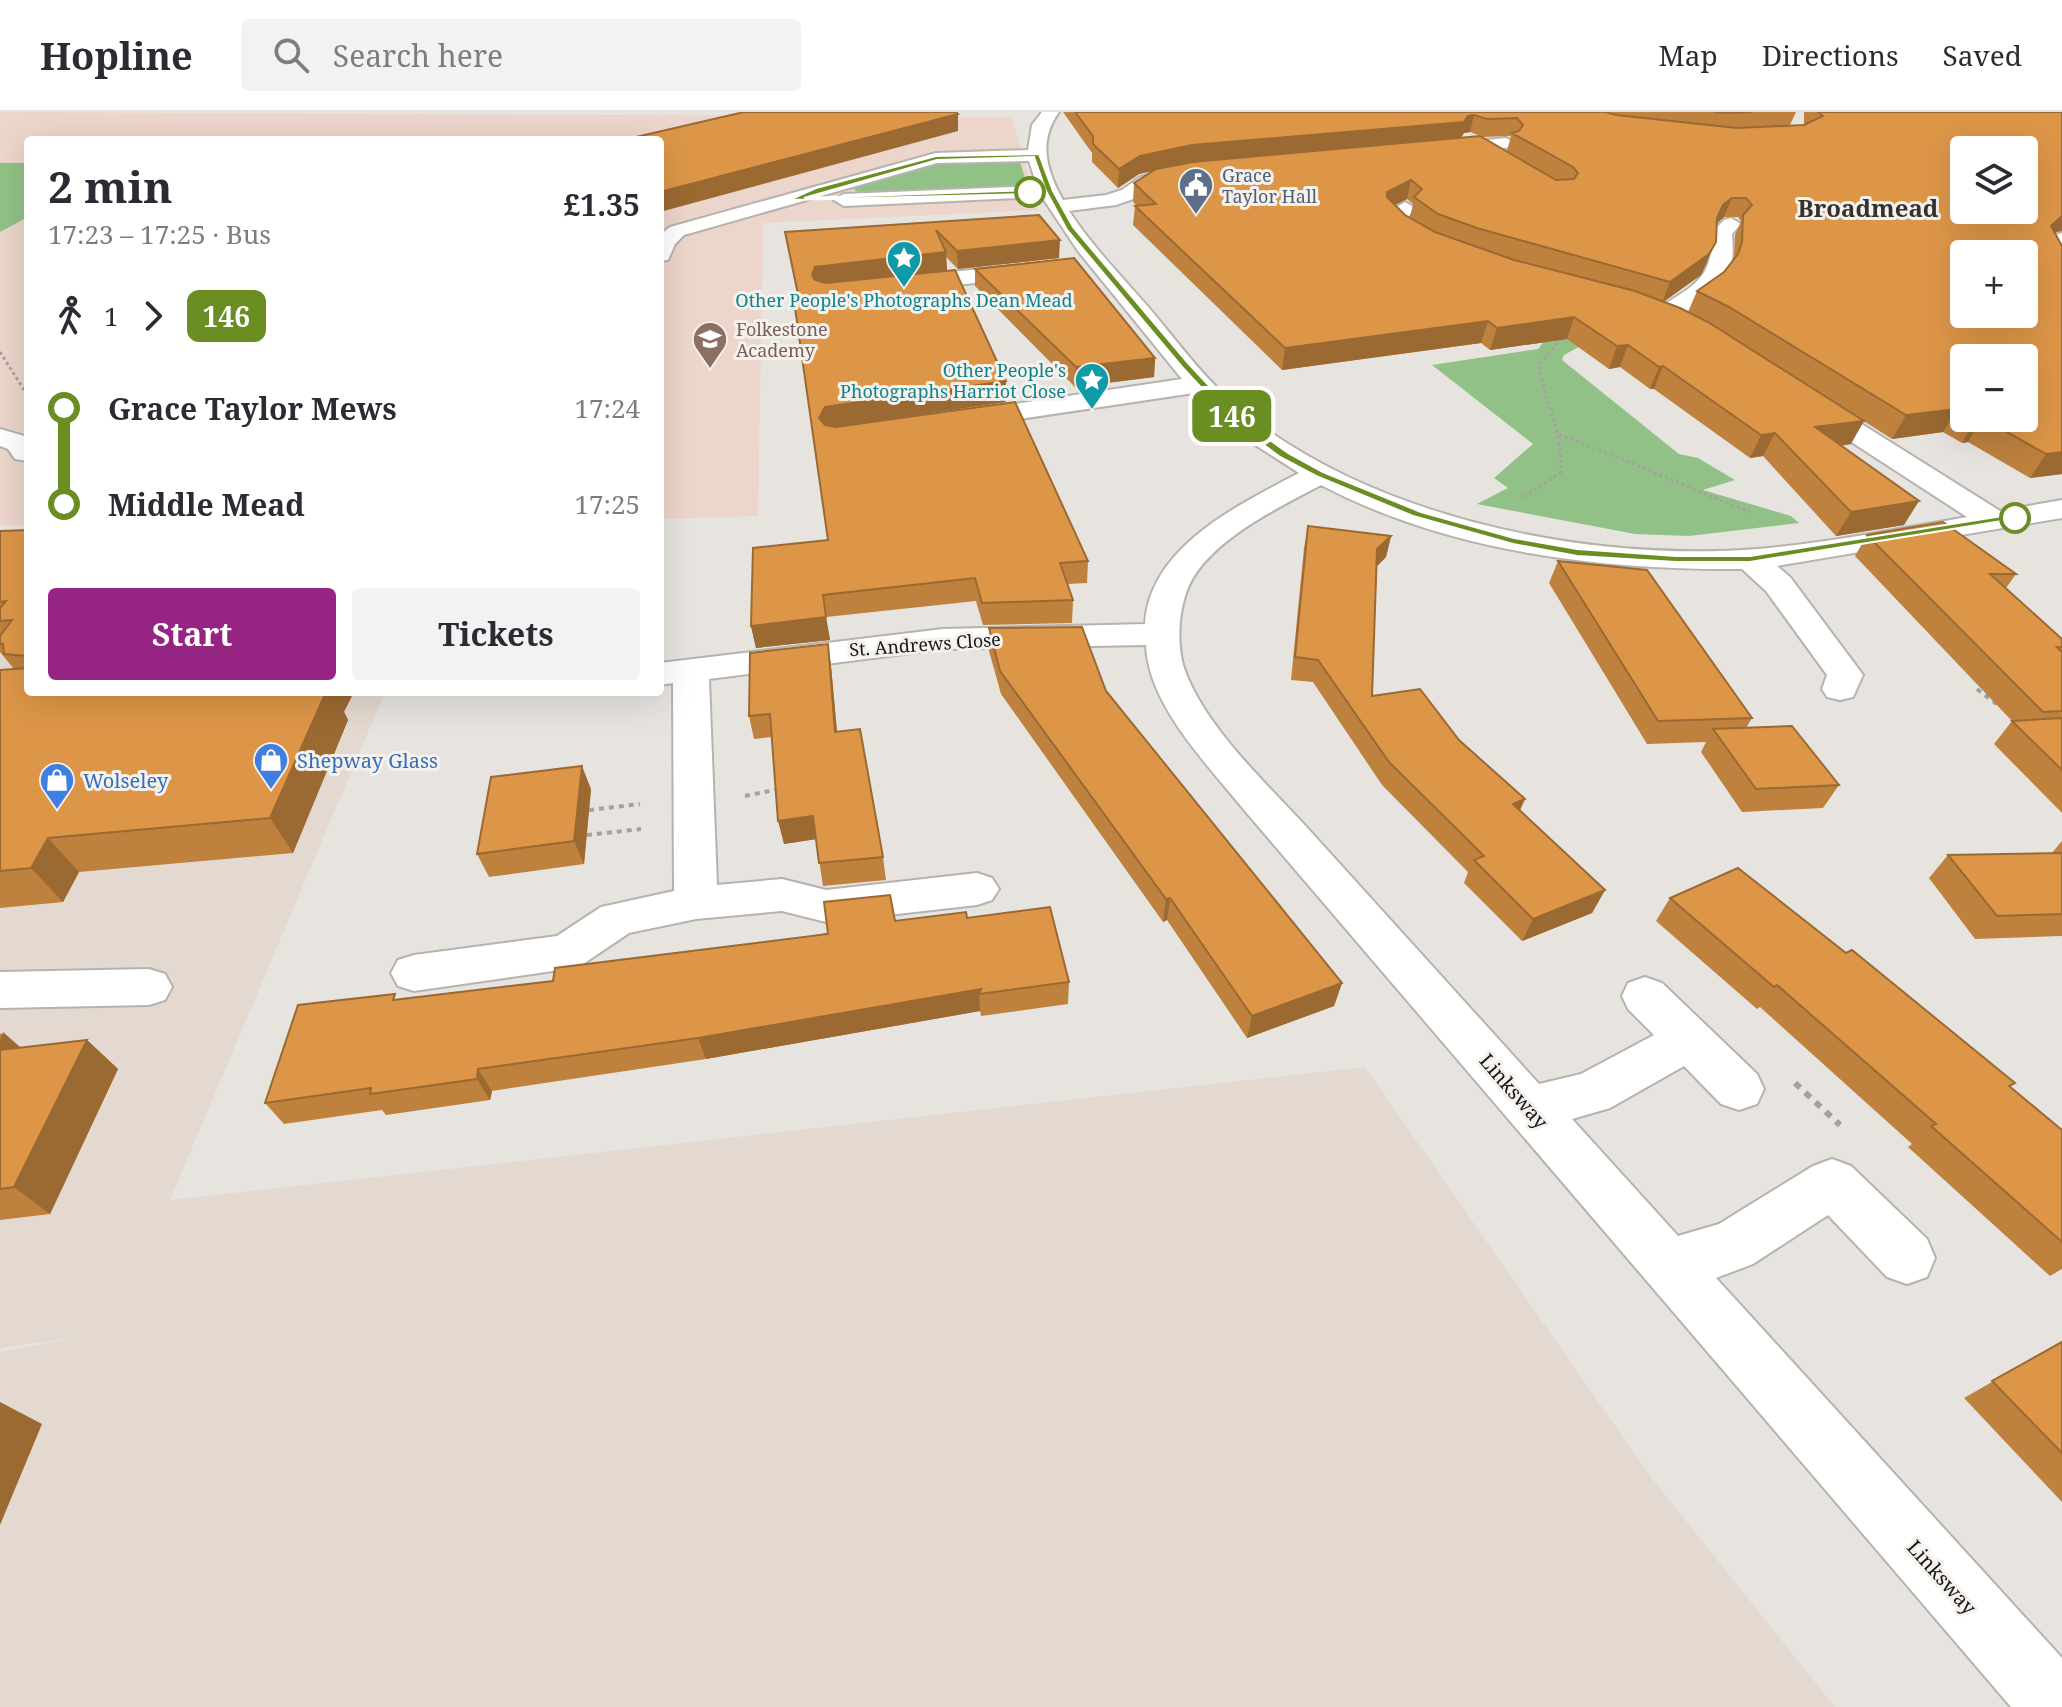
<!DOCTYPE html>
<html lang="en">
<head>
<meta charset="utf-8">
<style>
	:root { --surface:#fff; --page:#f2f2f3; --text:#2b2b33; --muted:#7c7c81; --line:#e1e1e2; --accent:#952483 }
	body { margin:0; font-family:"Noto Serif",serif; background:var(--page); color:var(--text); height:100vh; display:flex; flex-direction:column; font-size:30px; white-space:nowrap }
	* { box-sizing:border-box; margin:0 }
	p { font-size:26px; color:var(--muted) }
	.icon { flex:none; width:44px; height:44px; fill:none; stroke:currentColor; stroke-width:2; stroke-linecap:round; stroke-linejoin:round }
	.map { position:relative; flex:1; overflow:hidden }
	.side { position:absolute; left:24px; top:24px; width:640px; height:560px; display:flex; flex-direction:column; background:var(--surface); border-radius:8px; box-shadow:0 8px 32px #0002 }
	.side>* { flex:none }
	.badge { padding:0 16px; border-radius:12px; font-size:28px; line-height:52px }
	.controls { position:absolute; left:1950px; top:24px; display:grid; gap:16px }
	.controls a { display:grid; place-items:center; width:88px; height:88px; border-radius:8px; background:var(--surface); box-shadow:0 8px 32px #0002; font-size:40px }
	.map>.badge { position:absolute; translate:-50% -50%; box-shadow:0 0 0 4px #fff }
	.legs { display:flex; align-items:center; gap:12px; height:88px; padding:0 24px; font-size:26px }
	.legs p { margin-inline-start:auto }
	.head { display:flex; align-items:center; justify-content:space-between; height:136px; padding:0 24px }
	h1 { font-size:44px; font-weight:700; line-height:60px }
	.cta { display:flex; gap:16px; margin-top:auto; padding:16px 24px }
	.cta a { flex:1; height:92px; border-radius:8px; background:var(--accent); color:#fff; font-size:32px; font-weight:700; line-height:92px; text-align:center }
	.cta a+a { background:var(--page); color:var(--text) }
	ul { padding:0 24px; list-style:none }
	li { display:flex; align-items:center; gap:28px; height:96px; font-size:30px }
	li i { display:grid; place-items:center; width:12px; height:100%; margin:0 10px; background:currentColor }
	li i::after { content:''; width:20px; height:20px; margin:-10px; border:6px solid; border-radius:50%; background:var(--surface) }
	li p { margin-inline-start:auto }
	li:first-child i { background:linear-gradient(#0000 50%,currentColor 0) }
	li:last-child i { background:linear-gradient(currentColor 50%,#0000 0) }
	header { display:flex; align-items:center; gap:48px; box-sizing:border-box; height:112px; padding:0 40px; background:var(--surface); border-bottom:2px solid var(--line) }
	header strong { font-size:38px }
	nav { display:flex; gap:44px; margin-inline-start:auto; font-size:28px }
	.search { width:560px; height:72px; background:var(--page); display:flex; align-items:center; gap:20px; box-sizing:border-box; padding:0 28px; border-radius:8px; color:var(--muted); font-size:30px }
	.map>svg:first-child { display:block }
	.built { fill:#e3d9d0 }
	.education { fill:#ecd5ca }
	.green { fill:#92c187 }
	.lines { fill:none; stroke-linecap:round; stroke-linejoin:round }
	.minor-casing { stroke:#b6b3af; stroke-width:4 }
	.path-far2 { stroke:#a4a29e; stroke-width:3; stroke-dasharray:3 3; stroke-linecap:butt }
	.path-far1 { stroke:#a4a29e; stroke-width:4; stroke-dasharray:5 5; stroke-linecap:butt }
	.path { stroke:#a4a29e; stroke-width:6; stroke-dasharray:7 7; stroke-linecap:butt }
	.minor { fill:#fff; fill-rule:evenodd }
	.wall { fill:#be813e; fill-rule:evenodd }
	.shaded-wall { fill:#9b6932 }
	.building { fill:#dd9648; stroke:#9b6932; stroke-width:2; fill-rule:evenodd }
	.line-1 { fill:#6b8e23; stroke:#fff; stroke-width:2 }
	.stop-1-dot { fill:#fff; stroke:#6b8e23; stroke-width:4 }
	.labels { text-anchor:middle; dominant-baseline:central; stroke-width:6; stroke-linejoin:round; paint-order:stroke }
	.far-service-label { font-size:18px; fill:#4e5e75; stroke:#f5f1ed; text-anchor:start }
	.far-culture-label { font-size:18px; fill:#0d838f; stroke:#f5f1ed }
	.far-education-label { font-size:18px; fill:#785e54; stroke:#f5f1ed; text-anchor:start }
	.far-street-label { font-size:18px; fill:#181715; stroke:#f5f1ed }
	.shop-label { font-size:20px; fill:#366cbe; stroke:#f5f1ed; text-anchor:start }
	.street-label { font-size:20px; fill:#181715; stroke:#f5f1ed }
	.far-district-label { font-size:24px; font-weight:bold; fill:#34322f; stroke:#f5f1ed }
</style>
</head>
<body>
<header>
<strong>Hopline</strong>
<div class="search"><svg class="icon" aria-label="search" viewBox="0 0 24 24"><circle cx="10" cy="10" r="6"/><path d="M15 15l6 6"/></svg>Search here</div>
<nav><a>Map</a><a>Directions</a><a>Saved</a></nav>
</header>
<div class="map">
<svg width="2062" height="1595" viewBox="0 0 2062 1595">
	<rect width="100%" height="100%" fill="#e7e4e0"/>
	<polygon class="built" points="0,431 28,580 385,580 170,1088 1365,955 1650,1364 1835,1595 0,1595 0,1240 80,1225 0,1236"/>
	<polygon class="education" points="0,0 1012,5 1038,98 763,111 758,404 660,407 660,28 28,28 28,413 0,413"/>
	<g class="green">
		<polygon points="1019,46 1028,77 866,83 854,78 861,71 954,47"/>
		<polygon points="0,51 28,51 28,105 0,120"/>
		<polygon points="1579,185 1638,203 1564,243 1562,248 1679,342 1698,346 1735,368 1703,378 1791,404 1799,411 1689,424 1635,422 1477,392 1508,376 1494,366 1533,332 1432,253 1538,237"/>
	</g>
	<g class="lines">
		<g class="minor-casing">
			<g id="minor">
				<path d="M 1042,0 L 1059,0 C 1038,29 1046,58 1063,88 L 1106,83 L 1122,78 L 1140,65 L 1189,54 L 1196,56 L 1198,60 L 1196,64 L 1153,73 L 1136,86 L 1116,93 L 1069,99 C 1092,134 1122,165 1150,197 C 1181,234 1209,273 1247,303 C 1381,408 1590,450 1758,437 C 1827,431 1898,417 1967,405 L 1799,296 L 1795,290 L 1799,284 L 1817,284 L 2000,399 L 2062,388 L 2062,406 L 1777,454 L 1790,465 L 1863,563 L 1853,585 L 1840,588 L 1827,585 L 1822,577 L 1827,563 L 1766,479 L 1742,457 C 1599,458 1449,440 1321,373 C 1278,396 1203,431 1186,481 C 1178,505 1176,539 1187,564 C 1210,620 1270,675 1311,720 C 1387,804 1463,888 1539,972 L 1581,962 L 1654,923 L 1628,897 L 1622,884 L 1628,871 L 1645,865 L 1662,871 L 1757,962 L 1764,977 L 1757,992 L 1739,998 L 1721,992 L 1684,954 L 1610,996 L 1572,1007 L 1678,1124 L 1719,1112 L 1813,1054 L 1832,1047 L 1851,1054 L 1927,1127 L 1935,1146 L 1927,1165 L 1907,1172 L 1887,1165 L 1828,1103 L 1753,1152 L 1716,1166 L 2062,1546 L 2062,1595 L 2011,1595 L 1245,699 C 1208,653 1148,593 1146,533 L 943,537 L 709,567 L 717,773 L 782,767 L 826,778 L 977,761 L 992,766 L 999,777 L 992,788 L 977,793 L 826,810 L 782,799 L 696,807 L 629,821 L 583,852 L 567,857 L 414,879 L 398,874 L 391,861 L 398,848 L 414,843 L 557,824 L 601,795 L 674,779 L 673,571 L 660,573 L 660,551 L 943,517 L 1145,512 C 1149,435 1240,392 1299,361 L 1229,316 L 1194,281 L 960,316 L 950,314 L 946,308 L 950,302 L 960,300 L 1182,267 L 1078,139 L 1042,85 L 844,94 L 834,88 L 844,82 L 1037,74 L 1029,49 L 937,51 L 684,123 L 675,132 L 668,148 L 660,149 L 660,123 L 670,115 L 936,41 L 1028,38 L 1032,13 Z"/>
				<polygon points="1506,26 1515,31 1512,35 1437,43 1428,38 1437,33"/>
				<path d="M 1405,90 L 1415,96 L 1407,106 L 1445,130 L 1449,134 L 1445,138 C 1427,143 1392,119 1385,102 Z"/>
				<path d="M 1731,106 L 1741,112 L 1732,122 C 1733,135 1734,148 1728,160 C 1718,181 1680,213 1657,207 L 1653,202 L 1657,197 C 1692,174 1714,168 1711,121 L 1724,108 Z"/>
				<polygon points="2062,121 2062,159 2054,157 2042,135 2055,123"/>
				<polygon points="1033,152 1044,159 1041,164 899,179 888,172 899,165"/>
				<polygon points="0,317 28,325 28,349 15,347 8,337 0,334"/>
				<polygon points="149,857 165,862 172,875 165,888 149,893 0,896 0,860"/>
			</g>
		</g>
		<g class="path-far2">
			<polyline points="0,240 28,284"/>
			<path d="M 1559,323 C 1624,346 1686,375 1750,400"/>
			<path d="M 1524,385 L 1561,360 C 1563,321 1545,291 1539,253 L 1563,224"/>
		</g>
		<g class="path-far1">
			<polyline points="1977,577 1999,594"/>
			<polyline points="745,684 779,677"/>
			<polyline points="589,698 640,692"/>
			<polyline points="587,723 641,717"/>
		</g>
		<polyline class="path" points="1795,971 1840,1013"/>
		<use href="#minor" class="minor"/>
	</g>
	<g class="wall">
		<path d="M 1063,0 L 1796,0 L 1790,13 L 1804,13 L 1804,0 L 2062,0 L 2054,121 L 2062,134 L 2062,362 L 2030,366 L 1968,330 L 1962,331 L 1943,320 L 1892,327 L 1714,214 L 1851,332 L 1841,334 L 1904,413 L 1836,424 L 1763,344 L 1750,346 L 1654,277 L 1650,277 L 1620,255 L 1609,257 L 1567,227 L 1490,238 L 1481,231 L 1282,258 L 1133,113 L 1135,94 L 1137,94 L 1133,90 L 1134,71 L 1152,59 L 1139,62 L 1118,76 L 1092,50 L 1092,41 ZM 1470,20 L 1483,25 L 1511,24 L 1507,39 L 1557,68 L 1461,26 L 1464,21 ZM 1407,87 L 1413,92 L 1410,105 L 1420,112 L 1405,103 L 1395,93 ZM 1724,105 L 1738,105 L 1741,109 L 1735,123 L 1734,147 L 1724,160 L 1697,179 L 1688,200 L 1663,190 L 1701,163 L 1707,150 L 1716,112 ZM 1964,246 L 2024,306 L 1964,306 Z"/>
		<polygon points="1039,103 1059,146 958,157 946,145 947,158 895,164 1006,269 1006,290 835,315 1088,449 1087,471 1067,472 1073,488 1072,511 983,513 976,489 826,505 830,528 756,536 751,514 828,428 797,182 785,120"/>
		<polygon points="975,157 1155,246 1154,265 1075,275 975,174"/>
		<polygon points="1308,414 1391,424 1386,445 1377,454 1372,584 1459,628 1520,699 1605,778 1592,801 1522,829 1464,771 1468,760 1382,673 1313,570 1291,568 1304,436"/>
		<polygon points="28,418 28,580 344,600 348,608 293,741 79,760 63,790 0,796 0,558 14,557 0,540 0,419"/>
		<polygon points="1867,423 2016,462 2006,476 2062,527 2062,701 1994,632 2012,609 1855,444"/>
		<polygon points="1558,449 1752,606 1746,616 1839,673 1823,696 1742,700 1701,640 1706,630 1647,632 1549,471"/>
		<polygon points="989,516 1106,579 1342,871 1334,894 1247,926 1167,808 1163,810 1001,582 989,539"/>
		<polygon points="828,532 831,554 837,619 883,745 886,768 823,774 816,727 784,732 772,625 754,627 749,604"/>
		<polygon points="591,677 584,752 489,765 477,742"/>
		<polygon points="2062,729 2062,824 1975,827 1929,766 1948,743 2051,742"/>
		<polygon points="1670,786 2010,975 2062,1018 2062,1157 2050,1164 1908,1035 1912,1032 1760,895 1757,897 1656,809"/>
		<polygon points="967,806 1069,870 1068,892 981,904 980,899 706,947 492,979 490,988 386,1003 382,998 284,1012 265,991 399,888 553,869 895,809"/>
		<polygon points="0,921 21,936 87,928 118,957 50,1102 0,1108"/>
		<polygon points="2062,1230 2062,1390 1964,1286"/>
	</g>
	<g class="shaded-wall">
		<polygon points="958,2 958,19 660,100 660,80"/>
		<polygon points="1474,3 1470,20 1464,21 1460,27 1190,51 1139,62 1118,76 1119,57 1140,44 1192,33"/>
		<polygon points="1411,68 1407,87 1383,99 1387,80"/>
		<polygon points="1732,86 1724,105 1715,113 1709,126 1723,93"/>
		<polygon points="2062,104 2062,119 2053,121 2051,114"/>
		<polygon points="1060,128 1059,146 958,157 957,139"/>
		<polygon points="1716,130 1701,163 1662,191 1670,170"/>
		<polygon points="946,140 947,158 817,173 812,163 815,155"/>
		<polygon points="1574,205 1567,227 1490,238 1497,216"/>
		<polygon points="1488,209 1481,231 1282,258 1285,236"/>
		<polygon points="1628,233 1620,255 1609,257 1617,234"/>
		<polygon points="1155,246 1154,265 1075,275 1076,255"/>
		<polygon points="1663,254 1654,277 1650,277 1659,255"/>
		<polygon points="1006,269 1006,290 827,316 819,306 825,295"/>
		<polygon points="1957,297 1943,320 1892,327 1906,303"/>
		<polygon points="1982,306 1968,330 1962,331 1976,307"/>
		<polygon points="1864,309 1851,332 1803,339 1815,315"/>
		<polygon points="1775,321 1763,344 1750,346 1761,323"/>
		<polygon points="2062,340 2062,362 2030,366 2046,342"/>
		<polygon points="1919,389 1904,413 1836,424 1851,400"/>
		<polygon points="1391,424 1386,445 1372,459 1377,437"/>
		<polygon points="826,505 830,528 756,536 751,514"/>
		<polygon points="828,532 831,554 839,643 835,620"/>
		<polygon points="322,580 354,580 344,600 348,608 293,741 270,706"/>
		<polygon points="582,654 591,677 584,752 574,729"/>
		<polygon points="1525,687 1515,710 1513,692"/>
		<polygon points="813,704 817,727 784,732 778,709"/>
		<polygon points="48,726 79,760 63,790 31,756"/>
		<polygon points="1605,778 1592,801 1522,829 1533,807"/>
		<polygon points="1170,786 1167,808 1163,810 1166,787"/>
		<polygon points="1342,871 1334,894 1247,926 1252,904"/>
		<polygon points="981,877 979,882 980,899 706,947 698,926"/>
		<polygon points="3,920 36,949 0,941 0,929"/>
		<polygon points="87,928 118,957 50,1102 14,1075"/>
		<polygon points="478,957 492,979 490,988 477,967"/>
		<polygon points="0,1290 42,1312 0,1413"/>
	</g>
	<g class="building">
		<polygon points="744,0 956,0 958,2 660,80 660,28 623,28"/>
		<path d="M 1075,0 L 1606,0 L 1616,3 L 1737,16 L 1804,13 L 1823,4 L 1818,0 L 2062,0 L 2062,104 L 2051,114 L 2062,134 L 2062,340 L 2046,342 L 1982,306 L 1976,307 L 1974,306 L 2024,306 L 2024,246 L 1964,246 L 1964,301 L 1957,297 L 1906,303 L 1729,195 L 1697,179 L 1724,160 L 1738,142 L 1742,130 L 1743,103 L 1752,93 L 1746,86 L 1732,86 L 1723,93 L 1717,106 L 1716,130 L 1709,142 L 1670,170 L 1477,116 L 1438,102 L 1414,85 L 1422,77 L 1411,68 L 1387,80 L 1387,85 L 1405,103 L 1435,120 L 1514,148 L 1635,179 L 1680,196 L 1708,210 L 1864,309 L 1815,315 L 1919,389 L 1851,400 L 1775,321 L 1761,323 L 1663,254 L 1659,255 L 1628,233 L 1617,234 L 1574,205 L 1497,216 L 1488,209 L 1285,236 L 1135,94 L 1156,92 L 1134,71 L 1156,57 L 1193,50 L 1480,24 L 1556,68 L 1574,67 L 1578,61 L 1573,55 L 1512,21 L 1519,19 L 1523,13 L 1517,6 L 1487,7 L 1474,3 L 1468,4 L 1464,10 L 1192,33 L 1140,44 L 1119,57 L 1093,32 L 1093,24 ZM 1964,38 L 2024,38 L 2024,98 L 1964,98 ZM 1964,142 L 2024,142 L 2024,202 L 1964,202 Z"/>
		<polygon points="1714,0 1753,0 1728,1"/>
		<polygon points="1039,103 1060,128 957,139 936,118 946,140 815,155 812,163 815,168 826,171 955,158 1006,269 825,295 819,306 825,313 836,315 1015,290 1088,449 1060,451 1073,488 982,491 975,466 823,483 826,505 751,514 753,436 828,428 793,182 798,182 785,120"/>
		<polygon points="1074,146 1155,246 1076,255 975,157"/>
		<polygon points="1943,410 2016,462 1990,462 2062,527 2062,535 2057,535 2062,540 2062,599 2043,600 1867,423"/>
		<polygon points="1308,414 1391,424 1377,437 1372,584 1420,577 1459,628 1525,687 1513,692 1605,778 1533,807 1474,748 1484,744 1389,650 1318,548 1295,545"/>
		<polygon points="28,418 28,544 4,542 3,532 0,532 0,524 12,508 0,509 0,496 6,489 0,490 0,419"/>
		<polygon points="1558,449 1647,458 1752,606 1658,609"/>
		<polygon points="1082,515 1106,579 1342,871 1252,904 1170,786 1166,787 1000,559 989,516"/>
		<polygon points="828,532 835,620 860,617 883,745 819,751 813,704 778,709 770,602 749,604 750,541"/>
		<polygon points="28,556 28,580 326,580 270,706 48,726 31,756 0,759 0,558"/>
		<polygon points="2062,606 2062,658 2012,609"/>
		<polygon points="1792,614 1839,673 1756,677 1713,617"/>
		<polygon points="582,654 574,729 477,742 491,665"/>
		<polygon points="2062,741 2062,802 1997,804 1948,743"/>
		<polygon points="1738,756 1846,841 1852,838 2015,971 2009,974 2062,1018 2062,1130 1931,1014 1936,1012 1777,873 1774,875 1670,786"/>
		<polygon points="890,783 895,809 966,800 967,806 1050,795 1069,870 979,882 981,877 698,926 478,957 477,967 370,982 371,976 265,991 298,893 395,882 393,888 553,869 555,856 828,822 824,790"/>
		<polygon points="87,928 14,1075 0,1077 0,938"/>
		<polygon points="2062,1230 2062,1341 1992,1269"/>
	</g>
	<polygon class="line-1" points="1039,42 1053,79 1073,115 1188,251 1239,306 1288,341 1323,360 1421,400 1514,426 1577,437 1676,444 1750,444 2015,402 2020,406 1750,450 1676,450 1577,444 1513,432 1413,404 1316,364 1280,345 1233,310 1182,255 1067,118 1046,79 1034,45 937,48 804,86 1033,78 1030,82 789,88 816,76 936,44"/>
	<defs>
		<g id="civic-pin" transform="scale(1.8)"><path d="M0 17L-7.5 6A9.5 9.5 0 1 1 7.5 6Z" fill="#5c6f8a" stroke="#f5f1ed"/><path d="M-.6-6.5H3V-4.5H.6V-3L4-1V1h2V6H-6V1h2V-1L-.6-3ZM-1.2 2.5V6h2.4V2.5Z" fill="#fff"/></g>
		<g id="sight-pin" transform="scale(1.8)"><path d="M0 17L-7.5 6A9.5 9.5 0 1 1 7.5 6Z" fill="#0f9aa8" stroke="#f5f1ed"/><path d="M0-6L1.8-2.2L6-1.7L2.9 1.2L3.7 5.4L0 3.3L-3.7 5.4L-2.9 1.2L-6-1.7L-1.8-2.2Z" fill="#fff"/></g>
		<g id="school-pin" transform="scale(1.8)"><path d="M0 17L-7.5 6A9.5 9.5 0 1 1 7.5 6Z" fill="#8d6e63" stroke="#f5f1ed"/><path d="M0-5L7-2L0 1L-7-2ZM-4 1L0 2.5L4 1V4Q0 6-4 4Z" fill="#fff"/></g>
		<g id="shop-pin" transform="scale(1.8)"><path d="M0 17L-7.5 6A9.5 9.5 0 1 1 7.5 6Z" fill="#3f7fe0" stroke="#f5f1ed"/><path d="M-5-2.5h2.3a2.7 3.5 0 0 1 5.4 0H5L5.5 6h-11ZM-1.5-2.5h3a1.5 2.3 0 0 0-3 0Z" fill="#fff"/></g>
	</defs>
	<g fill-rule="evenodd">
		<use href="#civic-pin" x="1196" y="73"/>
		<use href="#sight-pin" x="904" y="146"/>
		<use href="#school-pin" x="710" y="227"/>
		<use href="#sight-pin" x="1092" y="268"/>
		<use href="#shop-pin" x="271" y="648"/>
		<use href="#shop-pin" x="57" y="668"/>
	</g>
	<g class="stop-1-dot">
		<circle cx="1030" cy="80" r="14"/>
		<circle cx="2015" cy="406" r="14"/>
	</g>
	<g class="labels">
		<g class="far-service-label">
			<text x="1222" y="63">Grace<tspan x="1222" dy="21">Taylor Hall</tspan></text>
		</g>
		<g class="far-culture-label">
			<text x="904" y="188">Other People's Photographs Dean Mead</text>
			<text x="1066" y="258" text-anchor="end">Other People's<tspan x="1066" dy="21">Photographs Harriot Close</tspan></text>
		</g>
		<g class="far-education-label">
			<text x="736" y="217">Folkestone<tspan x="736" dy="21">Academy</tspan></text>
		</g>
		<g class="far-street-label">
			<text transform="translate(925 532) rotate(-4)">St. Andrews Close</text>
		</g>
		<g class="shop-label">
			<text x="297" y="648">Shepway Glass</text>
			<text x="83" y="668">Wolseley</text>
		</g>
		<g class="street-label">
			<text transform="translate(1514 979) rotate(49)">Linksway</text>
			<text transform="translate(1942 1465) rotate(48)">Linksway</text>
		</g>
		<g class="far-district-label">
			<text x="1868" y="95">Broadmead</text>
		</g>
	</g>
</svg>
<div class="controls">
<a><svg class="icon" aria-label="layers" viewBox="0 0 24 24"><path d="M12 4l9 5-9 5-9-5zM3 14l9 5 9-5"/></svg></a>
<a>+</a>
<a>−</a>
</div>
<b class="badge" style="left:1232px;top:304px;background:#6b8e23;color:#fff">146</b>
<section class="side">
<div class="head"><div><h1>2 min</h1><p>17:23 – 17:25 · Bus</p></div><b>£1.35</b></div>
<div class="legs"><svg class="icon" aria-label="walk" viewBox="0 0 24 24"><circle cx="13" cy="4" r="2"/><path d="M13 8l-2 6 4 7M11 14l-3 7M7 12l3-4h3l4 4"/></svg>1<svg class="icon" aria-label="forward" viewBox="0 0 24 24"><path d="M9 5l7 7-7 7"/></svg><b class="badge" style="background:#6b8e23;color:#fff">146</b></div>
<ul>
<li><i style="color:#6b8e23"></i><b>Grace Taylor Mews</b><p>17:24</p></li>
<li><i style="color:#6b8e23"></i><b>Middle Mead</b><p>17:25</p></li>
</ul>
<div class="cta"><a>Start</a><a>Tickets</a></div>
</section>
</div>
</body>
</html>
